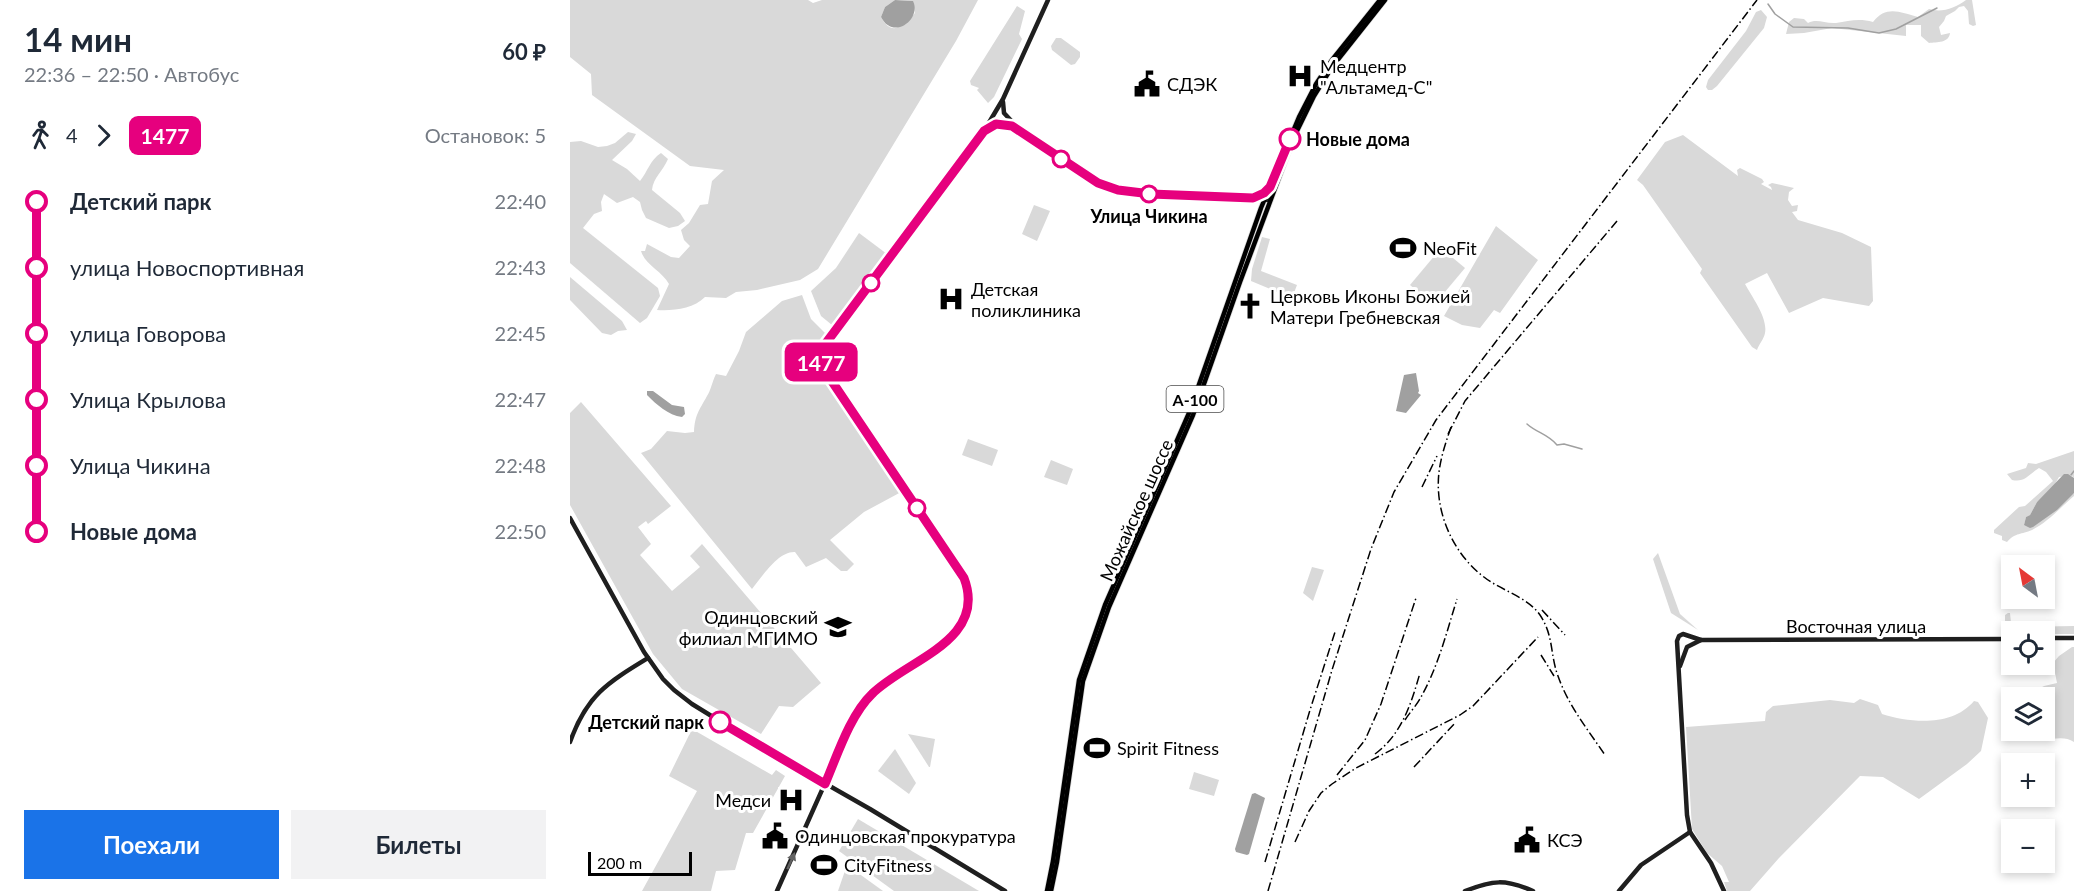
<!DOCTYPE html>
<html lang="ru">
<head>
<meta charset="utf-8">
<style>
	:root { --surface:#fff; --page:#f2f2f3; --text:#1f2937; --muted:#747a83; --accent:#1a73e8 }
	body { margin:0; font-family:Lato,sans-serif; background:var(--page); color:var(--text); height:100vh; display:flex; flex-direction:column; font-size:22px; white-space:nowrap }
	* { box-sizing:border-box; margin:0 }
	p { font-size:20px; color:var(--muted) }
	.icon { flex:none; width:33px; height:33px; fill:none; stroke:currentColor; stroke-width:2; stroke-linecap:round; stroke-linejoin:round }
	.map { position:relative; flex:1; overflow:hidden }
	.panel { display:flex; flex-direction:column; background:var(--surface); width:570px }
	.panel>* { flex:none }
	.badge { padding:0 12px; border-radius:9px; font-size:21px; line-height:39px }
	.needle { width:39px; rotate:328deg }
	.buttons { position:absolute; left:1431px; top:555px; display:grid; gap:12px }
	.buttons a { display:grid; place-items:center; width:54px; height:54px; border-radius:0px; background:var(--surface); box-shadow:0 3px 9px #0003; font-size:30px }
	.scale { position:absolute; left:18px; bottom:15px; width:104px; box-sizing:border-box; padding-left:6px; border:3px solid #000; border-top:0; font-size:16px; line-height:21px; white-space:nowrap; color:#000; -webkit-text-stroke:4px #fff; paint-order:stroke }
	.map>.badge { position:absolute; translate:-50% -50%; box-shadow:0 0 0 3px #fff }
	.legs { display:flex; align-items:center; gap:9px; height:66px; padding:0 24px; font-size:20px }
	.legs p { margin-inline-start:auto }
	.summary { display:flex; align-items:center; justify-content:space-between; height:102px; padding:0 24px }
	h1 { font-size:33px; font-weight:700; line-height:45px }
	.action { display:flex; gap:12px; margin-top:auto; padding:12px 24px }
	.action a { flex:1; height:69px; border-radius:0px; background:var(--accent); color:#fff; font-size:24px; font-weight:700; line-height:69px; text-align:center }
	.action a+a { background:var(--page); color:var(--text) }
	ul { padding:0 24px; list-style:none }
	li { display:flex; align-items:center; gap:21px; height:66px; font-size:22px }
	li i { display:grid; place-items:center; width:9px; height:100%; margin:0 8px; background:currentColor }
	li i::after { content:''; width:15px; height:15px; margin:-8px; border:4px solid; border-radius:50%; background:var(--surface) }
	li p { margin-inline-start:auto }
	li:first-child i { background:linear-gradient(#0000 50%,currentColor 0) }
	li:last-child i { background:linear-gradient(currentColor 50%,#0000 0) }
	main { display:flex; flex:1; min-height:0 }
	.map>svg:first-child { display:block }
	.green { fill:#d9d9d9 }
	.water { fill:#a0a0a0 }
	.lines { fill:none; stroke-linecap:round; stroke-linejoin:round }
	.stream { stroke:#a0a0a0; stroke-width:1.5 }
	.primary-casing { stroke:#dbdbdb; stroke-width:6 }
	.secondary { stroke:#1f1f1f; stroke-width:4.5 }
	.primary { stroke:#000; stroke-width:4.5 }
	.rail { stroke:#000; stroke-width:1.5; stroke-dasharray:9 3 1.5 3; stroke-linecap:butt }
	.oneway { fill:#626262 }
	.line-1-casing { stroke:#fff; stroke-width:14 }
	.line-1 { stroke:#e6007e; stroke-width:9 }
	.stop-1-dot { fill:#fff; stroke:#e6007e; stroke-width:3 }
	.labels { text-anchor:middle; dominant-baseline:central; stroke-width:6; stroke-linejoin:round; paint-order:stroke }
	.shield { fill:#fff; stroke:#4c4c4c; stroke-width:1.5 }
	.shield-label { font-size:16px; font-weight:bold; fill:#000 }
	.poi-label { font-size:18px; fill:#000; stroke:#fff; text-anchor:start }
	.stop-label { font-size:18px; font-weight:bold; fill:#000; stroke:#fff; text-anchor:start }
	.street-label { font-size:18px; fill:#000; stroke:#fff }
</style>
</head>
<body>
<main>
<section class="panel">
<div class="summary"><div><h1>14 мин</h1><p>22:36 – 22:50 · Автобус</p></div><b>60 ₽</b></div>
<div class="legs"><svg class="icon" aria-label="walk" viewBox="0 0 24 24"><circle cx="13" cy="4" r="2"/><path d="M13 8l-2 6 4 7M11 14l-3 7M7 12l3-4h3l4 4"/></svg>4<svg class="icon" aria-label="forward" viewBox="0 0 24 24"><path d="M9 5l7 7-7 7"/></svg><b class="badge" style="background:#e6007e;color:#fff">1477</b><p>Остановок: 5</p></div>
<ul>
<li><i style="color:#e6007e"></i><b>Детский парк</b><p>22:40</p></li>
<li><i style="color:#e6007e"></i><span>улица Новоспортивная</span><p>22:43</p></li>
<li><i style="color:#e6007e"></i><span>улица Говорова</span><p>22:45</p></li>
<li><i style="color:#e6007e"></i><span>Улица Крылова</span><p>22:47</p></li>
<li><i style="color:#e6007e"></i><span>Улица Чикина</span><p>22:48</p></li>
<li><i style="color:#e6007e"></i><b>Новые дома</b><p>22:50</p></li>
</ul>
<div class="action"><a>Поехали</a><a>Билеты</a></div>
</section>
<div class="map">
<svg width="1504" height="891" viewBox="0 0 1504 891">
	<rect width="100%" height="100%" fill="#fff"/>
	<g class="green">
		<path d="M 0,0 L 238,0 L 243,3 L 252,0 L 325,0 L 315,7 L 311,17 C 322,38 334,25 345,13 L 343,1 L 329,0 L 408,0 L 386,41 L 248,269 L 230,280 L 187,290 L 166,292 L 156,298 L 135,297 C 123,309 103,311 87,310 L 99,284 C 92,271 75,265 71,251 L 75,251 L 77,244 L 101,257 L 109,258 L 120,246 L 114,240 L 111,230 L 119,223 L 130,205 L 138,204 L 142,181 L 154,170 L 120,166 L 22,95 L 21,74 L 0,57 Z"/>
		<path d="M 1396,0 L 1402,0 L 1406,25 L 1403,26 L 1399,24 L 1398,11 L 1394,6 L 1389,7 L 1385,11 L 1376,16 L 1374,21 L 1369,27 L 1371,35 L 1380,33 C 1379,43 1367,42 1359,43 L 1351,36 L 1351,25 L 1336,25 L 1336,36 L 1262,28 L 1234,33 L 1216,34 L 1219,22 L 1224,18 L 1234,19 L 1238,23 C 1247,18 1255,24 1266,23 C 1279,21 1289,18 1303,22 C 1316,5 1330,12 1348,17 L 1359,9 C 1372,13 1385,8 1396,0 Z"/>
		<polygon points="447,6 455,11 449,34 452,39 424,97 418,103 407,90 409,88 401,85 400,81"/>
		<polygon points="1191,10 1197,17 1194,28 1147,86 1142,90 1138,90 1136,87 1138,80 1176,31 1186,12"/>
		<polygon points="486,38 491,38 510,52 510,57 505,64 501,65 482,50 481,46"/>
		<path d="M 58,132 L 66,134 L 62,141 L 42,160 L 57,169 L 70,181 C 78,171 80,160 91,153 L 98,159 C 93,171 83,178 82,190 L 110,213 L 115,221 L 108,226 L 99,228 L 76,218 L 72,210 L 70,202 L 63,197 L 47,203 L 34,194 L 31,202 L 32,211 L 24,214 L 13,228 L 88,288 L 90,296 L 77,318 L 70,323 L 0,263 L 0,142 L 11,141 L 28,147 L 37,146 L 45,143 Z"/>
		<path d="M 1113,135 L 1168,176 L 1167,170 L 1170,168 L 1192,179 L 1194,182 L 1191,184 L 1202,190 L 1201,187 L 1198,185 L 1202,183 L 1224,188 L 1219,192 L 1218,200 L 1222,206 L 1228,205 L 1227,211 L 1222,212 L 1228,220 L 1272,233 L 1301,247 L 1303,301 L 1299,306 L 1253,298 L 1219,313 L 1197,273 L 1175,284 C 1182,297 1198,318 1195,333 C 1194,339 1189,344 1187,350 L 1182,347 L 1130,273 L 1132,269 L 1073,185 L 1067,180 L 1095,142 Z"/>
		<polygon points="464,205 480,211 467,241 452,234"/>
		<polygon points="926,226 968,260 930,313 924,310 910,328 892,325 874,316"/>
		<polygon points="289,233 317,254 262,325 251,316 241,291 266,268"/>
		<polygon points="692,237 700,239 691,271 727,285 722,298 681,281 682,269"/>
		<polygon points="871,248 895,268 864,305 840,285"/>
		<polygon points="0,277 52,321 57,330 48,331 41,335 32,333 0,300"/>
		<path d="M 232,295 L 241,319 L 257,335 L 244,357 L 250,375 L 333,491 L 294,512 L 260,540 L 284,564 L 277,571 L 271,571 L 256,558 L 236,567 L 225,552 C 208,551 192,577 182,589 L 71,453 L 81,449 L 97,431 L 115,433 L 124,432 C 125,414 129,411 137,396 C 141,390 142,382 146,374 L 156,376 L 169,351 L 176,332 L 212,301 Z"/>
		<polygon points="11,402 101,506 78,524 76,521 68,527 81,544 70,555 102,591 130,567 120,556 132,544 251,683 223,707 209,706 191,734 112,689 83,654 0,505 0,413"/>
		<polygon points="398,439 428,450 422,466 392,455"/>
		<path d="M 1504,451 L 1504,478 L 1501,475 L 1489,477 L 1482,489 L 1467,502 L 1460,515 L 1456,517 L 1454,525 L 1504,493 L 1504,496 C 1491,507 1478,522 1462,530 C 1451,535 1446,532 1437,542 L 1432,540 L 1432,536 L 1424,533 L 1424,530 L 1449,507 L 1455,506 L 1483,481 L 1476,472 L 1469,468 C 1459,474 1455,483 1442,480 L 1437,474 L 1456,468 L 1458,463 L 1466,464 Z"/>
		<polygon points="481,460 503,469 497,485 474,477"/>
		<polygon points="1088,553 1110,614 1128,630 1101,613 1083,559"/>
		<polygon points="742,567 754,570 743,601 733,593"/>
		<polygon points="1438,613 1440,613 1441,623 1444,627 1504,626 1504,634 1475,634 1474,632 1440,633 1435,626 1435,615"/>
		<path d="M 1502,647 L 1504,647 L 1504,742 C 1491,733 1475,744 1462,737 L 1460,731 L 1474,730 L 1474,698 L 1454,697 L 1474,686 L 1487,683 L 1483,663 L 1489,656 Z"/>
		<path d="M 1290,699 L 1308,705 L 1312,714 C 1341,723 1382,727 1404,701 L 1408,702 L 1418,718 L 1411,751 L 1397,764 L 1349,799 L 1313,777 L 1290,776 L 1209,858 L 1180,891 L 1157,891 L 1154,882 L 1159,882 L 1152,866 L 1137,853 L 1122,829 L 1116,727 L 1195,721 L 1196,712 L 1203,706 L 1260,700 L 1284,703 Z"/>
		<polygon points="122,729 202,775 206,770 215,776 183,833 176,833 165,870 146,871 141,891 72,891 127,791 99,776"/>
		<polygon points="338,734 365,739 360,767 359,767"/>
		<polygon points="325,749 346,783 339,794 308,771"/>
		<polygon points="624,772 649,780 644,796 619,789"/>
		<polygon points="288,819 409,891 324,891 269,851"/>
		<polygon points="277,865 313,891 268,891"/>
	</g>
	<g class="water">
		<path d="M 325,0 L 343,1 C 352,19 323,41 311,17 L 315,7 Z"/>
		<polygon points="846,373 849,391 848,393 851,395 836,413 826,411 834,375"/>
		<path d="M 77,391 L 83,391 L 102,405 L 114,407 L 115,414 L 112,417 C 98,415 87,405 77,395 Z"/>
		<polygon points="1494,474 1498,474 1504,478 1504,493 1487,510 1463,527 1460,528 1454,525 1456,517 1460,515 1467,502"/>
		<polygon points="685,793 695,798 679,854 677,855 666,852 665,849 682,794"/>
	</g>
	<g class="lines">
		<g class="stream">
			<polyline points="1198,4 1205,14 1223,27 1278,28 1309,33 1326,29 1367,8"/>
			<path d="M 957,424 C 967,433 978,434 987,445 L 994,444 L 1012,449"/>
			<polyline points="1501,475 1504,471"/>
		</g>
		<g class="primary-casing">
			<g id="primary">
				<polyline points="477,891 483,861 509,680 535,605 619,413 691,208 729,117 746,84 762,60 810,0"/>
				<polyline points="481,891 487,862 513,681 539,607 623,415 670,282 725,135 744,96 762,67 815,0"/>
			</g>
		</g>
		<g class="secondary">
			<polyline points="433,102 434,113 449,129 507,170 537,187 581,194 700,200"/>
			<polyline points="416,129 427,124 445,127"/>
			<polyline points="0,518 74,652 93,679 104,690 122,704 200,752 300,809 435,891"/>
			<polyline points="1474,638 1504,638"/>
			<polyline points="1131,640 1113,634 1109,636 1107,641 1117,815 1120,832 1141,863 1154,891"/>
			<polyline points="1110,666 1117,647 1131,640 1442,639"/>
			<path d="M 0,742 C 17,695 37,683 78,658"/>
			<path d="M 207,891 L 285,716 L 302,694 L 386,633 C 401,613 402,592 389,571 L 258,376 C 250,364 249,355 257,343 L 414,131 L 433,99 L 478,0"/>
			<path d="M 895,891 C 923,880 935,879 963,891"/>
			<polyline points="1049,891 1071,865 1120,832"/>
		</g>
		<use href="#primary" class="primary"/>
		<g class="rail">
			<path d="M 881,427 C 876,442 871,456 869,472 C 864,514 885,559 921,582 C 937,592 959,599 970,615 C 984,636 980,655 988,676 C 998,705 1018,730 1035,755"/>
			<polyline points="878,434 895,401 1047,221"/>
			<polyline points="852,487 867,456"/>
			<polyline points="972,610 995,635"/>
			<polyline points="971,655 984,676"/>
			<path d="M 835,720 C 840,712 847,705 851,697 C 868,667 877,631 887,599"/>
			<path d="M 805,754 C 832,734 841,704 850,673"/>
			<polyline points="844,767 886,722"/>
			<polyline points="767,775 795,740 811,704 846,598"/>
			<polyline points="725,842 739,811 751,793 762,784 786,768 890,715 903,706 968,637"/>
			<polyline points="695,862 740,710 765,632"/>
			<polyline points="698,891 762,670 801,549 824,492 866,420 1187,0"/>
		</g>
	</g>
	<defs><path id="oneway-solid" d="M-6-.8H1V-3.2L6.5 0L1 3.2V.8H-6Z" transform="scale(1.5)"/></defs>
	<use class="oneway" href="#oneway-solid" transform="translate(221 861) rotate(-66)"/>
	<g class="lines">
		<g class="line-1-casing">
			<path id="line-1" d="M 150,722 L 255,784 C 267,756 280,715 302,694 C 336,660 418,641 394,578 L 255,371 L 251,358 L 256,343 L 414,131 L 426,124 L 442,126 L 528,183 L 548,190 L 581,194 L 683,198 L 694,193 L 700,187 L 720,139"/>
		</g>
		<use href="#line-1" class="line-1"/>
	</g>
	<defs>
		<g id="hospital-bare" transform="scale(2.07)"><path d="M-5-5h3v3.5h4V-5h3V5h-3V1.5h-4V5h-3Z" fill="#000" stroke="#fff" stroke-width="2.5" paint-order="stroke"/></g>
		<g id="civic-bare" transform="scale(2.07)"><path d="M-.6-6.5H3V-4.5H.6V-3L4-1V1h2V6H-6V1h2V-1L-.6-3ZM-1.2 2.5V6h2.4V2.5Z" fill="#000" stroke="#fff" stroke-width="2.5" paint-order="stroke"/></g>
		<g id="stadium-bare" transform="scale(2.07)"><path d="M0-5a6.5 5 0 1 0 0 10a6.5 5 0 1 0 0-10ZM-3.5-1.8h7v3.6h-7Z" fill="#000" stroke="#fff" stroke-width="2.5" paint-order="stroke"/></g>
		<g id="church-bare" transform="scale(2.07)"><path d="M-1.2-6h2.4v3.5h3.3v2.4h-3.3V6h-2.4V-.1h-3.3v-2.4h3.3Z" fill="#000" stroke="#fff" stroke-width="2.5" paint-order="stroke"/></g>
		<g id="university-bare" transform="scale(2.07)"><path d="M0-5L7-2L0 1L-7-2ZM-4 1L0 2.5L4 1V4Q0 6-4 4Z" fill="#000" stroke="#fff" stroke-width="2.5" paint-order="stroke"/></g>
	</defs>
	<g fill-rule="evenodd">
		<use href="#hospital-bare" x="730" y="76"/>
		<use href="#civic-bare" x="577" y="84"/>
		<use href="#stadium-bare" x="833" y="248"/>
		<use href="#hospital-bare" x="381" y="299"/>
		<use href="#church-bare" x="680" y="306"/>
		<use href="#university-bare" x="268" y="627"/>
		<use href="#stadium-bare" x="527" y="748"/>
		<use href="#hospital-bare" x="221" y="800"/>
		<use href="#civic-bare" x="205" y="836"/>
		<use href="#civic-bare" x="957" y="840"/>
		<use href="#stadium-bare" x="254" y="865"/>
	</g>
	<g class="stop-1-dot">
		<circle cx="720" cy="139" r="10"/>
		<circle cx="491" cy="159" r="8"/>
		<circle cx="579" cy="194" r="8"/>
		<circle cx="301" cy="283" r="8"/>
		<circle cx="347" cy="508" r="8"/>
		<circle cx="150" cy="722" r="10"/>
	</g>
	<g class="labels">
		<rect class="shield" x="596.5" y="386" width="57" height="26" rx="4.5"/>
		<g class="shield-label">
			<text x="625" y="399">А-100</text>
		</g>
		<g class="poi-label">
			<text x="750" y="66">Медцентр<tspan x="750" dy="21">"Альтамед-С"</tspan></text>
			<text x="597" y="84">СДЭК</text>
			<text x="853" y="248">NeoFit</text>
			<text x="401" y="289">Детская<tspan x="401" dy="21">поликлиника</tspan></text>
			<text x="700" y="296">Церковь Иконы Божией<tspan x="700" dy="21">Матери Гребневская</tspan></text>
			<text x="248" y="617" text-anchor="end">Одинцовский<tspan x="248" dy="21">филиал МГИМО</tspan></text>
			<text x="547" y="748">Spirit Fitness</text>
			<text x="201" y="800" text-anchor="end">Медси</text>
			<text x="225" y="836">Одинцовская прокуратура</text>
			<text x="977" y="840">КСЭ</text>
			<text x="274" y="865">CityFitness</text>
		</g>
		<g class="stop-label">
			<text x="736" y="139">Новые дома</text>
			<text x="579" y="216" text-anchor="middle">Улица Чикина</text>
			<text x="134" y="722" text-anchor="end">Детский парк</text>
		</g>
		<g class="street-label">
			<text transform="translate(566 510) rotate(-66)">Можайское шоссе</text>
			<text x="1286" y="626">Восточная улица</text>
		</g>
	</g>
</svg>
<div class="buttons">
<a><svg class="needle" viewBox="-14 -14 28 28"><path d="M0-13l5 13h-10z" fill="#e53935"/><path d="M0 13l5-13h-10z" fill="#747a83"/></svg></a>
<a><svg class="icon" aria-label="locate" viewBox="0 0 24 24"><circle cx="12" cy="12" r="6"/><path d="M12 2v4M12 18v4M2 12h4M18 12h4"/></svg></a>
<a><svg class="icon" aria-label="layers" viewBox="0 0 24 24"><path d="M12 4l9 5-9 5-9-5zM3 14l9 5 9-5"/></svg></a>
<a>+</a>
<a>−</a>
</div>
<div class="scale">200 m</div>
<b class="badge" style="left:251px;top:362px;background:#e6007e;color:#fff">1477</b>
</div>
</main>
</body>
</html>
